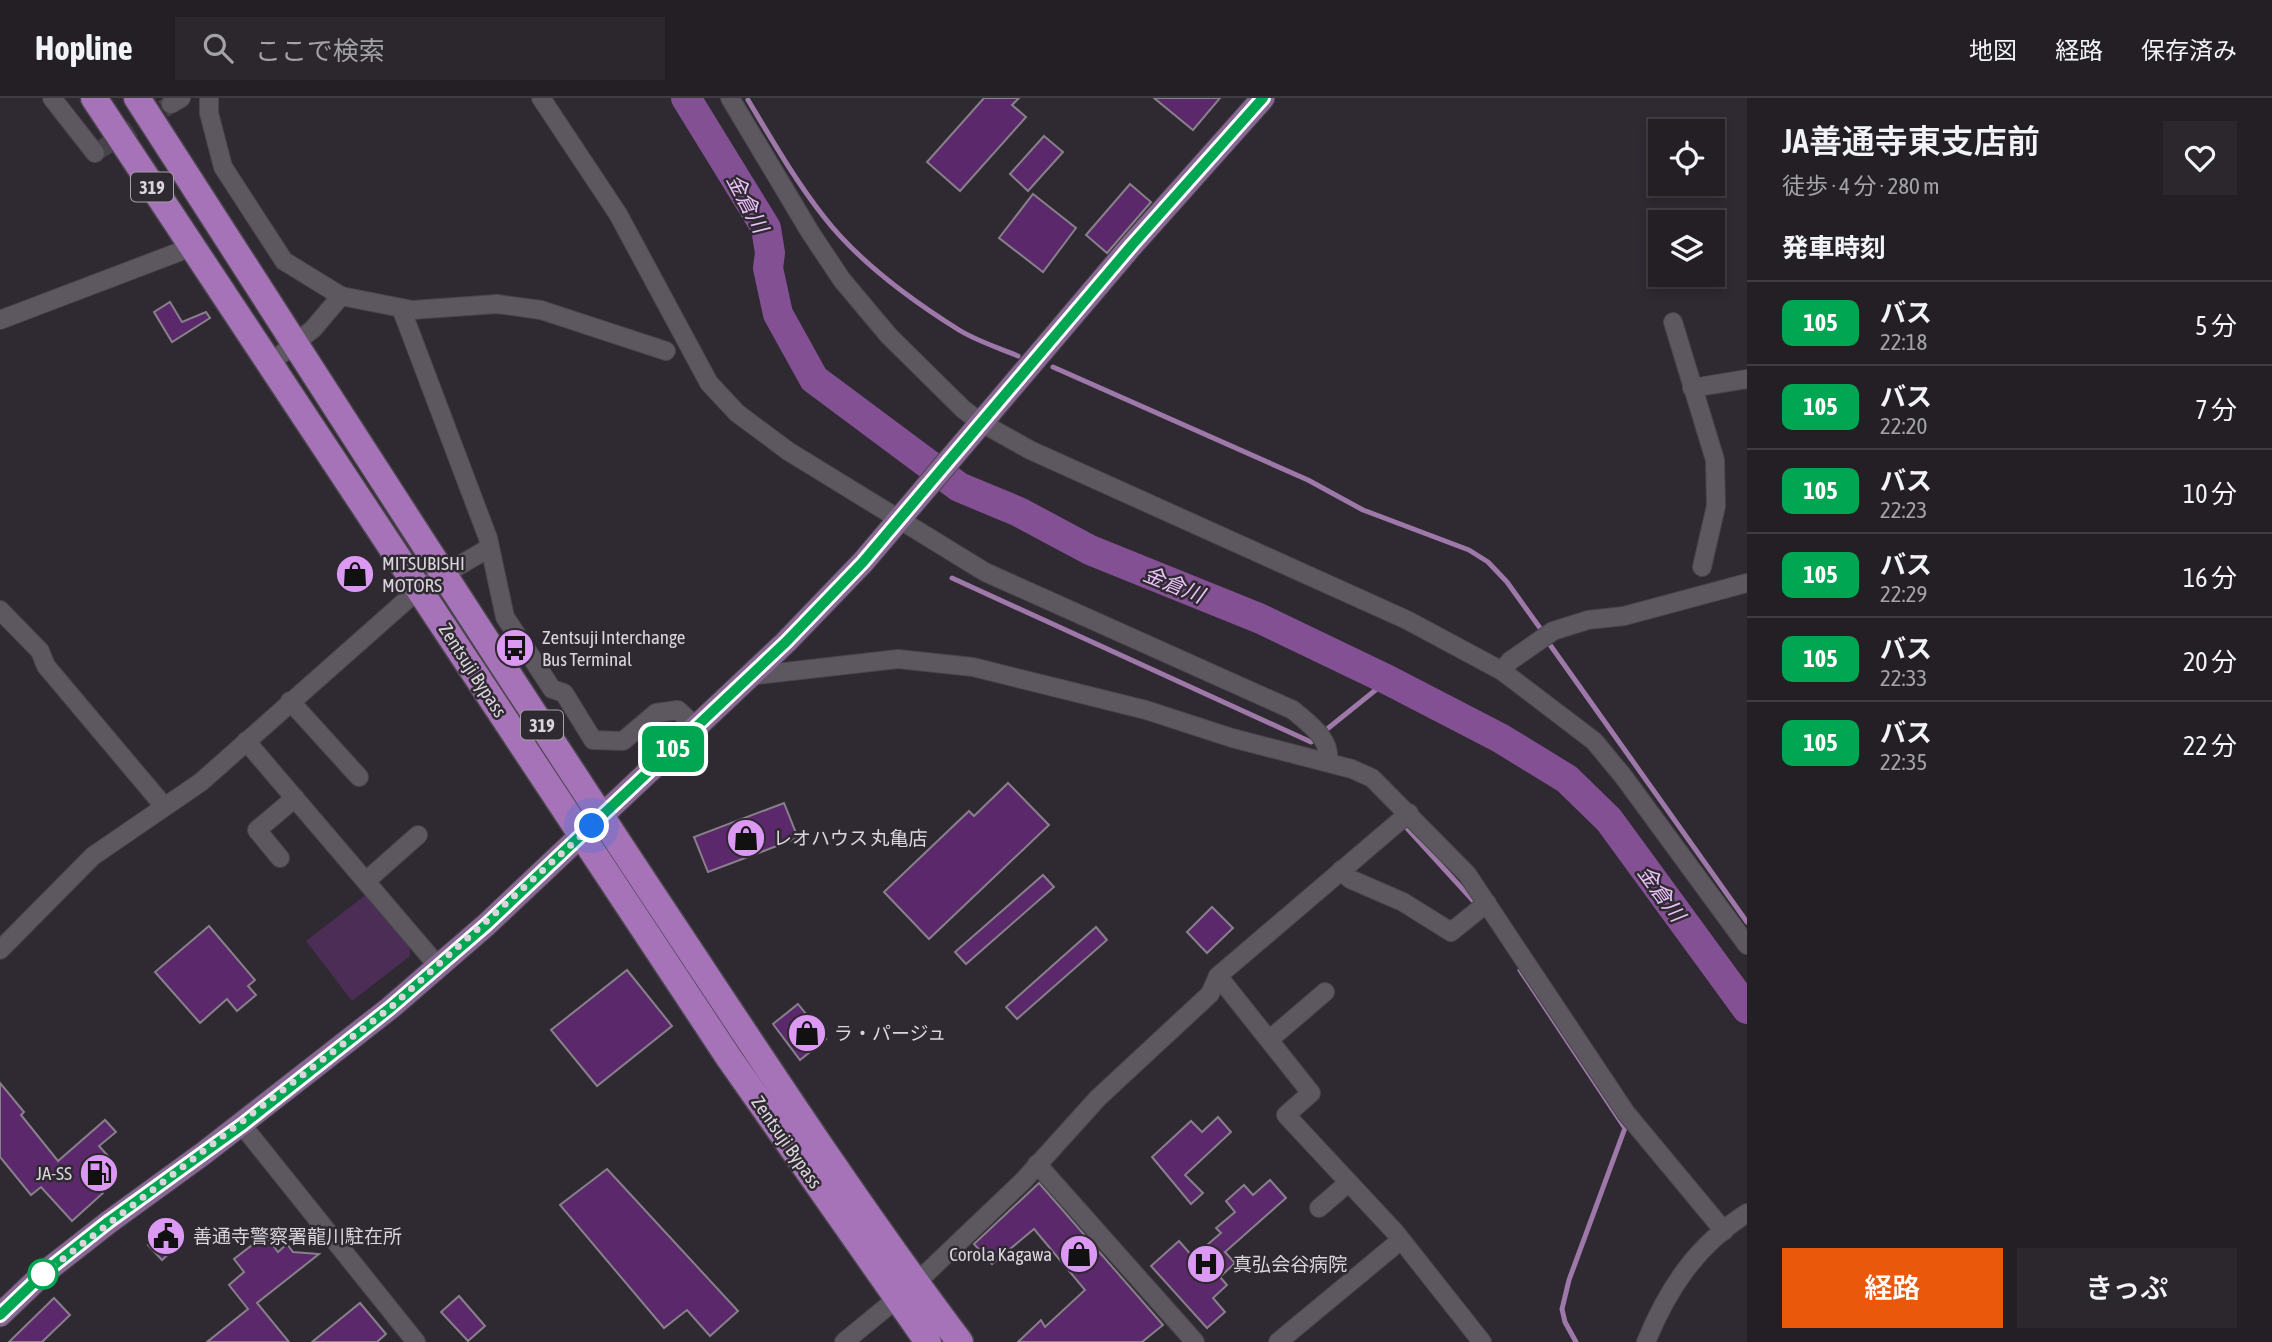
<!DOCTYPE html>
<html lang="ja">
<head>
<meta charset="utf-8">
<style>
	:root { --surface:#231f25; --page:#2b272d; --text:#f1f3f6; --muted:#a3a2a7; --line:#403d42; --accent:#ea580c }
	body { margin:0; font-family:"Asap Condensed","Noto Sans JP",sans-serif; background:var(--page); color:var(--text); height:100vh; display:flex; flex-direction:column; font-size:26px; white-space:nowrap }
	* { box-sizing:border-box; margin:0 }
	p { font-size:23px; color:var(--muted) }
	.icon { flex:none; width:38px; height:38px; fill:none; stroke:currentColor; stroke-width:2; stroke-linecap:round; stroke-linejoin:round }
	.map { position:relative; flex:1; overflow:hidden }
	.details { display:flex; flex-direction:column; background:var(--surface); width:525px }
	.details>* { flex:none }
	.badge { padding:0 14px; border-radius:10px; font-size:24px; line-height:46px }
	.fabs { position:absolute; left:1648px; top:21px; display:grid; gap:14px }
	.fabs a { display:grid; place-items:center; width:77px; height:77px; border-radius:0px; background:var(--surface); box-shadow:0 4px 10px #0003,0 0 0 2px var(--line); font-size:35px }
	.you { position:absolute; width:35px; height:35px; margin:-18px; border:5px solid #fff; border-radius:50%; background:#1a73e8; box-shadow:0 0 0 10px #1a73e833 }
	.map>.badge { position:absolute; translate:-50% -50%; box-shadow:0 0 0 4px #fff }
	h2 { padding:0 35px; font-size:26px; line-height:63px }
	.round { display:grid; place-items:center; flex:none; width:74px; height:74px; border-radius:0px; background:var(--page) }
	.head { display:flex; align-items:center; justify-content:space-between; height:119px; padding:0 35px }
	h1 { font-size:33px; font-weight:600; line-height:52px }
	.cta { display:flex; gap:14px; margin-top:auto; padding:14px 35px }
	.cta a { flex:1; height:80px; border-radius:0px; background:var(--accent); color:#fff; font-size:28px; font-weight:600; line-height:80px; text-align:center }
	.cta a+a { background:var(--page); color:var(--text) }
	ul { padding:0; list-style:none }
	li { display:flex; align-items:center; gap:21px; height:84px; padding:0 35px; border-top:2px solid var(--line) }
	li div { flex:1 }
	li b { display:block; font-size:26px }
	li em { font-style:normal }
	li .badge { min-width:77px; font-weight:700; text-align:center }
	header { display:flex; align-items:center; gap:42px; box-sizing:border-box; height:98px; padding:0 35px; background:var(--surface); border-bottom:2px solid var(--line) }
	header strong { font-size:33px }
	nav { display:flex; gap:38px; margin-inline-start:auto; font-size:24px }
	.search { width:490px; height:63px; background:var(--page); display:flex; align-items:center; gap:18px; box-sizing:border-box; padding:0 24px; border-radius:0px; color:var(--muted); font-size:26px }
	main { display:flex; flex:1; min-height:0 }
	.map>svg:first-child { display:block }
	.green { fill:#4b2d55 }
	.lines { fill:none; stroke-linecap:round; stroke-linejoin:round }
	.stream { stroke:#9d78a9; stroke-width:5 }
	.river { stroke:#835094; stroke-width:30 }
	.building { fill:#5b296b; stroke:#87808a; stroke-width:2 }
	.minor-tunnel { stroke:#48434a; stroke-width:18; stroke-dasharray:18 9; stroke-linecap:butt }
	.minor-casing { stroke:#49454b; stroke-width:20 }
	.major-casing { stroke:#49454b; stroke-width:25 }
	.highway-casing { stroke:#49454b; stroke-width:29 }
	.minor { stroke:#5d5760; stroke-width:18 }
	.major { stroke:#896795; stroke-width:23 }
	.highway { stroke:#a672b8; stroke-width:26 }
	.line-casing { stroke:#fff; stroke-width:16 }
	.line { stroke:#00a651; stroke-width:10 }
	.walk { stroke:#d9d5da; stroke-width:7; stroke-dasharray:0 12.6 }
	.stop-dot { fill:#fff; stroke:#00a651; stroke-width:3.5 }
	.labels { text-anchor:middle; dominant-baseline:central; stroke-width:5; stroke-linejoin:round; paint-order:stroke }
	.shield { fill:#2f2931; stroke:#a6a1a7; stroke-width:2 }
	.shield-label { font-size:18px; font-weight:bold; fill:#d9d5da }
	.poi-label { font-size:19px; fill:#d9d5da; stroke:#2f2931; text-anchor:start }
	.street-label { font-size:19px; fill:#d9d5da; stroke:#2f2931 }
	.water-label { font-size:21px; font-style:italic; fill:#ecc2fb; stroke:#2f2931 }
</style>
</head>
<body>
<header>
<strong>Hopline</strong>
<div class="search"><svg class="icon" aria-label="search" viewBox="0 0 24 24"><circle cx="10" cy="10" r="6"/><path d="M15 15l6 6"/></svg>ここで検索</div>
<nav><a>地図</a><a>経路</a><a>保存済み</a></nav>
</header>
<main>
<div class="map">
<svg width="1747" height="1244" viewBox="0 0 1747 1244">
	<rect width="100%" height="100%" fill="#2f2931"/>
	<polygon class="green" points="372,792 409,839 410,858 352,903 306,843"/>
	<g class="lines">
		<g class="stream">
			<path d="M 748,2 C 772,42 795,82 824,119 C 859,164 911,202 959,232 C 977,243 999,250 1018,258"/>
			<polyline points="1053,269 1308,382 1363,412 1469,452 1488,464 1507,484 1540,530"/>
			<polyline points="952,480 1311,644 1388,582"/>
			<polyline points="1548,544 1747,824"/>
			<polyline points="1405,728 1478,808"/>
			<polyline points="1520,872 1625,1030 1569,1182 1562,1211 1565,1224 1576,1244"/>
		</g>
		<polyline class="river" points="686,0 766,130 770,155 768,170 778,216 814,281 959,389 1019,414 1090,452 1261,521 1388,582 1500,640 1567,681 1609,722 1747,911"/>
	</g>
	<g class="building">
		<polygon points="984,0 1019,0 1012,7 1026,19 960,93 927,64"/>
		<polygon points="1154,0 1220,0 1193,32"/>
		<polygon points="1044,38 1063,54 1028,93 1010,76"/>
		<polygon points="1130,86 1151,104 1107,155 1086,137"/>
		<polygon points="1033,96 1076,130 1043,174 999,140"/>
		<polygon points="170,204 182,224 206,214 210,220 172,244 154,214"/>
		<polygon points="1008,685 1049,727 929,841 884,794 969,713 974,718"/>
		<polygon points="784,705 798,740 708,774 694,739"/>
		<polygon points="1043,777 1054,789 966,866 955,854"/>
		<polygon points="1212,809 1233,830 1207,855 1187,834"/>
		<polygon points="209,828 255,882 248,888 256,897 237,913 227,901 200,925 155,874"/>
		<polygon points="1096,829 1107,842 1017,921 1006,909"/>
		<polygon points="627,872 672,928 597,988 551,932"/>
		<polygon points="798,906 826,941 800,962 773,926"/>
		<polygon points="0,985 24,1014 21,1017 58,1063 105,1022 116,1034 99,1048 108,1058 87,1076 103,1095 72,1123 41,1089 31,1097 0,1059"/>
		<polygon points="1218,1019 1231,1034 1185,1077 1203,1095 1191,1106 1152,1059 1191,1023 1202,1034"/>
		<polygon points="607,1071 738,1213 710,1238 687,1212 664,1230 560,1107"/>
		<polygon points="1270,1082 1286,1100 1225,1154 1235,1165 1220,1179 1227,1187 1213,1200 1225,1214 1207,1230 1151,1168 1179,1143 1193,1159 1221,1135 1216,1130 1235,1114 1226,1103 1244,1087 1253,1097"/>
		<polygon points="1039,1085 1163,1227 1142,1244 1018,1244 1041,1222 1045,1229 1085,1192 1034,1131 992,1166 974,1146"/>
		<polygon points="169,1128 183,1143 162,1162 148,1147"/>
		<polygon points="265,1137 278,1154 287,1146 293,1154 319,1156 257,1205 289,1244 207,1244 248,1211 229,1187 244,1174 234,1161"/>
		<polygon points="459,1198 485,1228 468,1243 441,1214"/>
		<polygon points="54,1200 70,1217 42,1244 9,1244"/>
		<polygon points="360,1205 386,1236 377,1244 312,1244"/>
	</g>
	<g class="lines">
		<polyline class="minor-tunnel" points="95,55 171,6"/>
		<g class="minor-casing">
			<g id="minor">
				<polyline points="52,0 95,55"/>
				<polyline points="209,0 209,15 223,69 284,163 341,198"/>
				<path d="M 541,0 L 618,116 L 709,285 L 737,315 L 788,353 L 985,474 L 1293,612 C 1310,627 1331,640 1328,664"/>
				<polyline points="730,0 810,134 842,182 889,238 963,311 980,324 1030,352 1407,522 1502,573 1594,643 1623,678 1747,847"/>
				<polyline points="171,6 181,0"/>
				<polyline points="401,210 488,440 505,519 552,591 564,595 593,642 623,643 656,615 678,612 696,629"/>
				<polyline points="0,222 192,149"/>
				<polyline points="1673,224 1715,362 1716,408 1702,469"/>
				<polyline points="269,266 313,231 341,198 412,212 497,206 541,212 666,253"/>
				<polyline points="1692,290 1747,281"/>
				<polyline points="0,512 40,553 46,568 163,707"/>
				<polyline points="1502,573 1510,563 1553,533 1588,522 1624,518 1747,485"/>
				<polyline points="749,578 898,561 973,569 1146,612 1232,640 1352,671 1372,680 1467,776 1626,1015 1724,1133"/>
				<polyline points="290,603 359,679"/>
				<polyline points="246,643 438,868"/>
				<polyline points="280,760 257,732 295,700"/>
				<polyline points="1341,772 1350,781 1403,804 1451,834 1487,805"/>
				<polyline points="366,783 418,737"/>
				<polyline points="0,852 93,758 201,684 419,491 489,450"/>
				<polyline points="1218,878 1311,995 1286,1017 1395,1134 1482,1244"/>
				<polyline points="1269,942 1325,894"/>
				<polyline points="242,1027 416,1244"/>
				<polyline points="1037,1066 1195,1244"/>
				<polyline points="1319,1110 1348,1085"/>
				<polyline points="844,1244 916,1185 1023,1083 1098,1000 1210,896 1218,878 1409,715"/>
				<polyline points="1278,1244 1401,1142"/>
				<path d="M 1646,1244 C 1668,1190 1697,1147 1747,1115"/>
			</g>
		</g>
		<g class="major-casing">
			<polyline id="major" points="0,1217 45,1174 109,1124 204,1055 390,910 486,827 786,544 863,464 1132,147 1263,0"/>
		</g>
		<g class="highway-casing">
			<g id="highway">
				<polyline points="94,0 729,960 928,1244"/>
				<path d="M 137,0 C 313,273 487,547 667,818 C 762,961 856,1106 960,1244"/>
			</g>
		</g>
		<use href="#minor" class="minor"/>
		<use href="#major" class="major"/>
		<use href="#highway" class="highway"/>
	</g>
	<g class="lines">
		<g class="line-casing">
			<polyline id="line" points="0,1217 45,1174 108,1124 242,1027 390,910 486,827 786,544 863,464 1132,147 1263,0"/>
		</g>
		<use href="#line" class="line"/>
		<polyline class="walk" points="43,1176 390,910 592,728"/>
	</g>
	<defs>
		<g id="shop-disc" transform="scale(2.0125)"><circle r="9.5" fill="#dc99f4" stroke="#2f2931"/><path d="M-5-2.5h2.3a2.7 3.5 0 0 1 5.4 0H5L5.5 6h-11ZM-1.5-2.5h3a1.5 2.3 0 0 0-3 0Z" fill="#111"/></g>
		<g id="bus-disc" transform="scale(2.0125)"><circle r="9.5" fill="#dc99f4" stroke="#2f2931"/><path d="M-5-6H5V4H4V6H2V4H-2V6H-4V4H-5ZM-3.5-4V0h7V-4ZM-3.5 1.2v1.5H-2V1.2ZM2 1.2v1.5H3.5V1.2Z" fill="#111"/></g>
		<g id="fuel-disc" transform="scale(2.0125)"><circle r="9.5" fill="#dc99f4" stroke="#2f2931"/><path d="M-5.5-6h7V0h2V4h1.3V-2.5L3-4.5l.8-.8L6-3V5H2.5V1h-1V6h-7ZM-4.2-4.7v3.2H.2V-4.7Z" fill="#111"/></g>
		<g id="civic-disc" transform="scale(2.0125)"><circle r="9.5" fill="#dc99f4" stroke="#2f2931"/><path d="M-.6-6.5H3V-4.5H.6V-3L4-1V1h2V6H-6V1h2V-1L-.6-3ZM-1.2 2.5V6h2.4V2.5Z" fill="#111"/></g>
		<g id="hospital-disc" transform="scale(2.0125)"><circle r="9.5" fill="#dc99f4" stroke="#2f2931"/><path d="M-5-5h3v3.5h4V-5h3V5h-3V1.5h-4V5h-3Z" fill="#111"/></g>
	</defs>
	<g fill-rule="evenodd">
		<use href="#shop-disc" x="355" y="476"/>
		<use href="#bus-disc" x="515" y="550"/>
		<use href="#shop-disc" x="746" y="740"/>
		<use href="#shop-disc" x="807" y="935"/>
		<use href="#fuel-disc" x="99" y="1075"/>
		<use href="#civic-disc" x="166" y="1138"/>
		<use href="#shop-disc" x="1079" y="1156"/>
		<use href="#hospital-disc" x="1206" y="1166"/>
	</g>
	<circle class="stop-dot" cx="43" cy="1176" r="14"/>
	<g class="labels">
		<g class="shield">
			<rect x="131" y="74.5" width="42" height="29" rx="5"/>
			<rect x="521" y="612.5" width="42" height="29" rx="5"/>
		</g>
		<g class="shield-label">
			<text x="152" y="89">319</text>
			<text x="542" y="627">319</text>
		</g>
		<g class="poi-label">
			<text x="382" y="465">MITSUBISHI<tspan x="382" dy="22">MOTORS</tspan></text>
			<text x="542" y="539">Zentsuji Interchange<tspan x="542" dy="22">Bus Terminal</tspan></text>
			<text x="773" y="740">レオハウス 丸亀店</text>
			<text x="834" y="935">ラ・パージュ</text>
			<text x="72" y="1075" text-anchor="end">JA-SS</text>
			<text x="193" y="1138">善通寺警察署龍川駐在所</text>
			<text x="1052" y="1156" text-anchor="end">Corola Kagawa</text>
			<text x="1233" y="1166">真弘会谷病院</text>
		</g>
		<g class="street-label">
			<text transform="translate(473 572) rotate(57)">Zentsuji Bypass</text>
			<text transform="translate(787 1044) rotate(55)">Zentsuji Bypass</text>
		</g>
		<g class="water-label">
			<text transform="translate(748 105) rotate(62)">金倉川</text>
			<text transform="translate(1174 486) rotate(22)">金倉川</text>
			<text transform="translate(1662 795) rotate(54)">金倉川</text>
		</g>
	</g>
</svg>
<div class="fabs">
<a><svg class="icon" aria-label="locate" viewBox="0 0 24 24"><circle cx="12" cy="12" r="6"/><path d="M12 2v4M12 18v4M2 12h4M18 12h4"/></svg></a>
<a><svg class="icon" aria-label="layers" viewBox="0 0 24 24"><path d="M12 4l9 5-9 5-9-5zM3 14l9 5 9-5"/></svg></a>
</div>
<div class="you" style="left:592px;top:728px"></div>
<b class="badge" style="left:673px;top:651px;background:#00a651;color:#fff">105</b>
</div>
<section class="details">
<div class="head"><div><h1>JA善通寺東支店前</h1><p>徒歩 · 4 分 · 280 m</p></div><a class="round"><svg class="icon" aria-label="heart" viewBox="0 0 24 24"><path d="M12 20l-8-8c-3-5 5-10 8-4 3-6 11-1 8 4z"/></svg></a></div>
<h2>発車時刻</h2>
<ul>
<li><span class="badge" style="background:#00a651;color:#fff">105</span><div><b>バス</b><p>22:18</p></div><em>5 分</em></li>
<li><span class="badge" style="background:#00a651;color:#fff">105</span><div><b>バス</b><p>22:20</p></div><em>7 分</em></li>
<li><span class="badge" style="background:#00a651;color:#fff">105</span><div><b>バス</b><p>22:23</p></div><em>10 分</em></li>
<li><span class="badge" style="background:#00a651;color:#fff">105</span><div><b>バス</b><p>22:29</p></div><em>16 分</em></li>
<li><span class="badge" style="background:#00a651;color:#fff">105</span><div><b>バス</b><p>22:33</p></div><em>20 分</em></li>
<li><span class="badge" style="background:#00a651;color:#fff">105</span><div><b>バス</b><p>22:35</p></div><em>22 分</em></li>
</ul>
<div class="cta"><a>経路</a><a>きっぷ</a></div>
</section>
</main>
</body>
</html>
